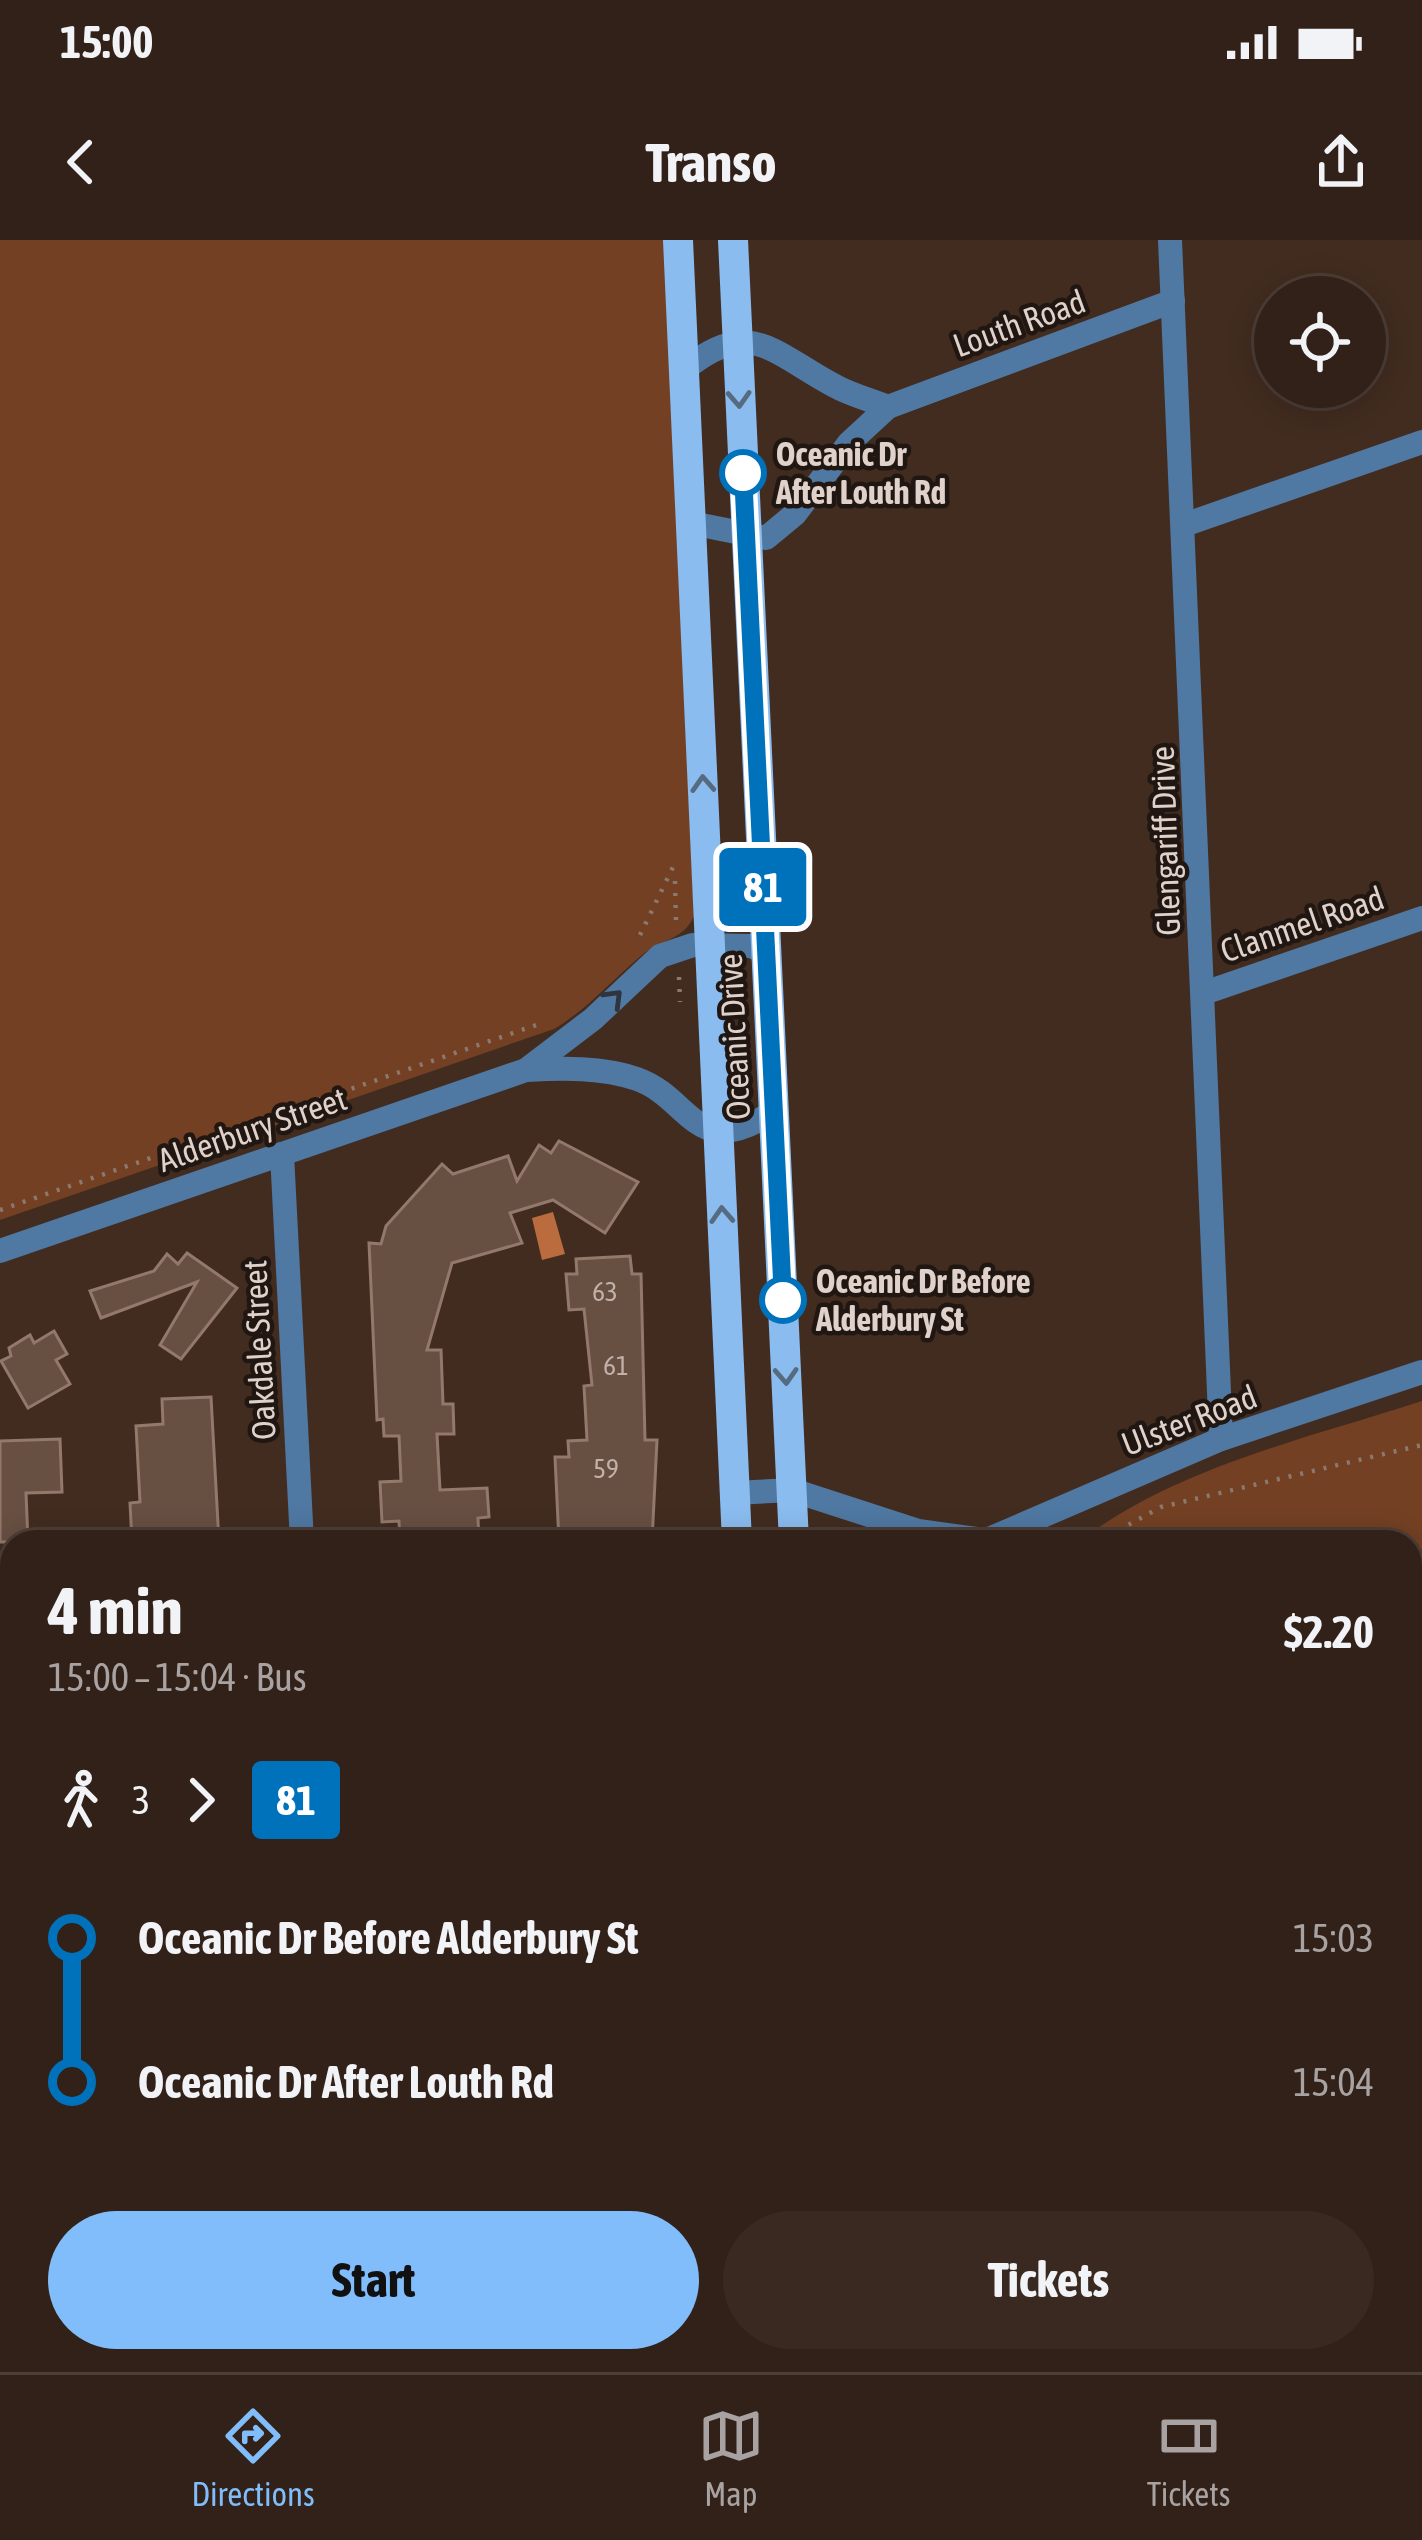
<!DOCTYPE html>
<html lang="en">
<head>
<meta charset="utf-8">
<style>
	:root { --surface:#322118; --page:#3a2921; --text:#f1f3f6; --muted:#a8a3a2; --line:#4d3e37; --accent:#80bdfa }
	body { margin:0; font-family:"Asap Condensed",sans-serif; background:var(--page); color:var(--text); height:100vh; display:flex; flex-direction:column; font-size:45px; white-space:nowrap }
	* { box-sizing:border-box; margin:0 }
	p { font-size:39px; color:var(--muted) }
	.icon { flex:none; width:66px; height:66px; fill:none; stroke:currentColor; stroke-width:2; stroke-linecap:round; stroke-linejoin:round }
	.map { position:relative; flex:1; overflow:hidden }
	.side { position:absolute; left:0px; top:1290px; width:1422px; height:843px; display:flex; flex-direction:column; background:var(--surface); border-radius:36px 36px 0 0; box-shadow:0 6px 30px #0003,0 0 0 3px var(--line) }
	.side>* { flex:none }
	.badge { padding:0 24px; border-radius:9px; font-size:42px; line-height:78px }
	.controls { position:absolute; left:1254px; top:36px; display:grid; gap:24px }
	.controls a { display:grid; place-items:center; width:132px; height:132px; border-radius:50%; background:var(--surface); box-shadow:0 6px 30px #0003,0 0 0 3px var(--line); font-size:60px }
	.map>.badge { position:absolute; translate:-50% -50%; box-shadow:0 0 0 6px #fff }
	.legs { display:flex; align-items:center; gap:18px; height:132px; padding:0 48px; font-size:39px }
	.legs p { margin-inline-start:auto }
	.head { display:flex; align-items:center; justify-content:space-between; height:204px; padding:0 48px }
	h1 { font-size:66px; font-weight:700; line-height:90px }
	.primary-button { display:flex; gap:24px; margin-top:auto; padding:24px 48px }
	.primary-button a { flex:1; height:138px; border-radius:72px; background:var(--accent); color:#111; font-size:48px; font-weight:700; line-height:138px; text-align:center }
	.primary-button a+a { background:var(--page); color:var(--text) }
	ul { padding:0 48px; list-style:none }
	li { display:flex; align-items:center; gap:42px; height:144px; font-size:45px }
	li i { display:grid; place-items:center; width:18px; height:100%; margin:0 15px; background:currentColor }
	li i::after { content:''; width:30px; height:30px; margin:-15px; border:9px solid; border-radius:50%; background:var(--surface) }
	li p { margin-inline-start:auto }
	li:first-child i { background:linear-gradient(#0000 50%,currentColor 0) }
	li:last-child i { background:linear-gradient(currentColor 50%,#0000 0) }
	.status { display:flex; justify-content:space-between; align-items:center; height:84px; padding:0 60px; background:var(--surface); direction:ltr }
	.status svg { height:33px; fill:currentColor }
	header { display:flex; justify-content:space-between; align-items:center; height:156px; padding:0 48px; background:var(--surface); font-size:54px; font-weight:700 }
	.tabs { display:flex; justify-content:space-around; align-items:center; height:168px; border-top:3px solid var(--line); background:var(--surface); font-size:33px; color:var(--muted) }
	.tabs a { display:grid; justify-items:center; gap:6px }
	.tabs .current { color:var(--accent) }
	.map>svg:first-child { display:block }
	.green { fill:#734023 }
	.water { fill:#bb6c3e }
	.building { fill:#674f42; stroke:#93796b; stroke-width:3 }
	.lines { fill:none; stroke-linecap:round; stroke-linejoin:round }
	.path { stroke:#8b796f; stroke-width:4.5; stroke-dasharray:3 9; stroke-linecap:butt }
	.service { stroke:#4f78a2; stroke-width:15 }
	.minor { stroke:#4f78a2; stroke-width:24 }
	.tertiary { stroke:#4f78a2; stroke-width:24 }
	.primary { stroke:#8abcef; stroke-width:30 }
	.oneway { stroke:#566a80 }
	.oneway2 { stroke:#2f343d }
	.line-1-casing { stroke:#fff; stroke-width:27 }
	.line-1 { stroke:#0072bc; stroke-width:18 }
	.stop-1-dot { fill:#fff; stroke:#0072bc; stroke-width:6 }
	.labels { text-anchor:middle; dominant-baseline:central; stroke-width:9; stroke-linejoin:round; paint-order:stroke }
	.number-label { font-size:27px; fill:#c2b1a8 }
	.street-label { font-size:33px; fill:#e0d2ca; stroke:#211712 }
	.stop-label { font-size:33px; font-weight:bold; fill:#e0d2ca; stroke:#211712; text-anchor:start }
</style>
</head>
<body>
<div class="status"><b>15:00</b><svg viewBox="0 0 49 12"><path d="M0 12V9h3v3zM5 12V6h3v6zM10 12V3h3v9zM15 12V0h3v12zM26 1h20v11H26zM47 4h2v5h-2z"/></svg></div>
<header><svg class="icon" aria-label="back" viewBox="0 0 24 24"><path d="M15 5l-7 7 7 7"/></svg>Transo<svg class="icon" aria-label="share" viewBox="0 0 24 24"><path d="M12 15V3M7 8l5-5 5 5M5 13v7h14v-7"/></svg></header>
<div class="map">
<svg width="1422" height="2132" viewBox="0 0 1422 2132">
	<rect width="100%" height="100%" fill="#422c20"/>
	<g class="green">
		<path d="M 0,0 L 664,0 L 694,676 C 683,701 662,698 642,715 C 612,740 589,768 554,789 L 0,980 Z"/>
		<path d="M 1422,1161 L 1422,2132 L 873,2132 L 872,2121 L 1410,2121 L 1410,1302 L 1078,1302 C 1177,1227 1305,1199 1422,1161 Z"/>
	</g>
	<polygon class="water" points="553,972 565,1014 542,1020 532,978"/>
	<g class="building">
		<polygon points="559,901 638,942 605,993 553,960 510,973 522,1003 452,1023 427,1110 441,1110 443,1164 453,1164 454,1194 437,1194 440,1250 487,1248 489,1277 478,1278 479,1302 400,1302 399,1281 382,1282 380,1242 401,1241 399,1196 384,1196 383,1179 377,1180 369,1003 381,1004 386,986 442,924 453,934 508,916 517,941 539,905 551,913"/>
		<polygon points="187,1013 237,1048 181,1119 160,1105 197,1042 101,1078 90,1051 154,1031 167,1014 178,1024"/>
		<polygon points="630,1016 632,1034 641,1034 645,1200 657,1200 652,1302 559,1302 555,1217 569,1217 568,1201 587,1200 584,1146 592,1145 584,1069 569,1070 566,1034 577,1034 576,1019"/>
		<polygon points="54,1091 67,1114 56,1120 70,1144 28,1168 1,1121 11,1116 9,1108 30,1095 34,1103"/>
		<polygon points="211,1157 219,1302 132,1302 130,1263 140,1262 136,1186 163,1184 162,1159"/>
		<polygon points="60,1199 62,1252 26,1253 28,1302 0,1302 0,1201"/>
	</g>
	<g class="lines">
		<g class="path">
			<polyline points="675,641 676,684"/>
			<polyline points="640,695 674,625"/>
			<polyline points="679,737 680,762"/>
			<polyline points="0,970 539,784"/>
			<polyline points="1097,1302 1161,1267 1422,1205"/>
			<polyline points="1410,1326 1422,1325"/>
			<polyline points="868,2121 868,2132"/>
			<polyline points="1143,2121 1164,2132"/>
		</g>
		<polyline class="service" points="1057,2121 1073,2132"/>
		<g class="minor">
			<polyline points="1170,0 1221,1199"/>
			<path d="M 684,130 C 750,75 774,114 835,146 C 851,155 871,160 888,167"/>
			<polyline points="691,283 766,298 795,274 849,203 888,167 1173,61"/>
			<polyline points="1184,285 1422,202"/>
			<polyline points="1204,753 1422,678"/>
			<polyline points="282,914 302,1302"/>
			<polyline points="735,1253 792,1250 918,1291 984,1300"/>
			<polyline points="982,1302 1221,1199 1422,1132"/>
			<polyline points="0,2115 12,2115"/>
			<polyline points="343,2121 344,2132"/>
		</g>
		<g class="tertiary">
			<polyline points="526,830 593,779 660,716 693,705 751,706 766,713"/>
			<path d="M 0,1011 L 526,830 C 563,828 602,827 637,839 C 691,858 696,924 774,871"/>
		</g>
		<g class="primary">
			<polyline points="678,0 737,1302"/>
			<polyline points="733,0 794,1302"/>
			<polyline points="775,2121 776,2132"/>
			<polyline points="822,2121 822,2132"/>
		</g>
	</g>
	<defs><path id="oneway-chevron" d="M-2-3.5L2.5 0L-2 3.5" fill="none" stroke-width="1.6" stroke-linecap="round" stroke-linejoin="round" transform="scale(3)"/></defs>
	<g class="oneway">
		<use href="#oneway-chevron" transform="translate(739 159) rotate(87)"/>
		<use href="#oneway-chevron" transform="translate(703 544) rotate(-93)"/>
		<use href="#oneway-chevron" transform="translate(722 975) rotate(-93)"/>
		<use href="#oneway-chevron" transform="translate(786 1136) rotate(87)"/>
	</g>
	<use class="oneway2" href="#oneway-chevron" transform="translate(614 758) rotate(-45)"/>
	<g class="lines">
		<g class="line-1-casing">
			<polyline id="line-1" points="743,233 783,1060"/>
		</g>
		<use href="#line-1" class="line-1"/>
	</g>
	<g class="stop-1-dot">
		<circle cx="743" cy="233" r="21"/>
		<circle cx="783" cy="1060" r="21"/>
	</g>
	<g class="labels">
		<g class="number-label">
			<text x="605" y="1051">63</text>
			<text x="616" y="1125">61</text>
			<text x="606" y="1228">59</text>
		</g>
		<g class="street-label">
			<text transform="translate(1019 83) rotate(-20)">Louth Road</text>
			<text transform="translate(1165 601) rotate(-92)">Glengariff Drive</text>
			<text transform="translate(1302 684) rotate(-19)">Clanmel Road</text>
			<text transform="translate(734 797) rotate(-93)">Oceanic Drive</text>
			<text transform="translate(252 889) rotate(-19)">Alderbury Street</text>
			<text transform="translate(259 1110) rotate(-93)">Oakdale Street</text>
			<text transform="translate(1189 1180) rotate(-21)">Ulster Road</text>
		</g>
		<g class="stop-label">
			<text x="776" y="214">Oceanic Dr<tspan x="776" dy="38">After Louth Rd</tspan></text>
			<text x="816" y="1041">Oceanic Dr Before<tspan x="816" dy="38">Alderbury St</tspan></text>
		</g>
	</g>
</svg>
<div class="controls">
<a><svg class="icon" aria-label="locate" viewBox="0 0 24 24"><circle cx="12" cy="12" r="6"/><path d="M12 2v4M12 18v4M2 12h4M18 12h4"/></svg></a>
</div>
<b class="badge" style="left:763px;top:647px;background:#0072bc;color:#fff">81</b>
<section class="side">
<div class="head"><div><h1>4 min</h1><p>15:00 – 15:04 · Bus</p></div><b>$2.20</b></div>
<div class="legs"><svg class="icon" aria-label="walk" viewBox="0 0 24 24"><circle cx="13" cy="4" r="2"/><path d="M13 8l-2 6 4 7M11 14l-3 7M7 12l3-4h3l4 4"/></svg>3<svg class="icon" aria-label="forward" viewBox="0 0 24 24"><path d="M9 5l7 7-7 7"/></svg><b class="badge" style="background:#0072bc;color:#fff">81</b></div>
<ul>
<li><i style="color:#0072bc"></i><b>Oceanic Dr Before Alderbury St</b><p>15:03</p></li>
<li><i style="color:#0072bc"></i><b>Oceanic Dr After Louth Rd</b><p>15:04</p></li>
</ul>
<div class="primary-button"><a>Start</a><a>Tickets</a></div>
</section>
</div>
<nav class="tabs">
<a class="current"><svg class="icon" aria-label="directions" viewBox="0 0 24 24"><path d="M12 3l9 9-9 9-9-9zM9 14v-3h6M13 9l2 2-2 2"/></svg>Directions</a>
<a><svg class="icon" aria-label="map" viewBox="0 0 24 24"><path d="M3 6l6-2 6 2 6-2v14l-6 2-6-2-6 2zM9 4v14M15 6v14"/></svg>Map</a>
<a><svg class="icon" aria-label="tickets" viewBox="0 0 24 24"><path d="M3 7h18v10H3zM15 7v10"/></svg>Tickets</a>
</nav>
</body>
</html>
